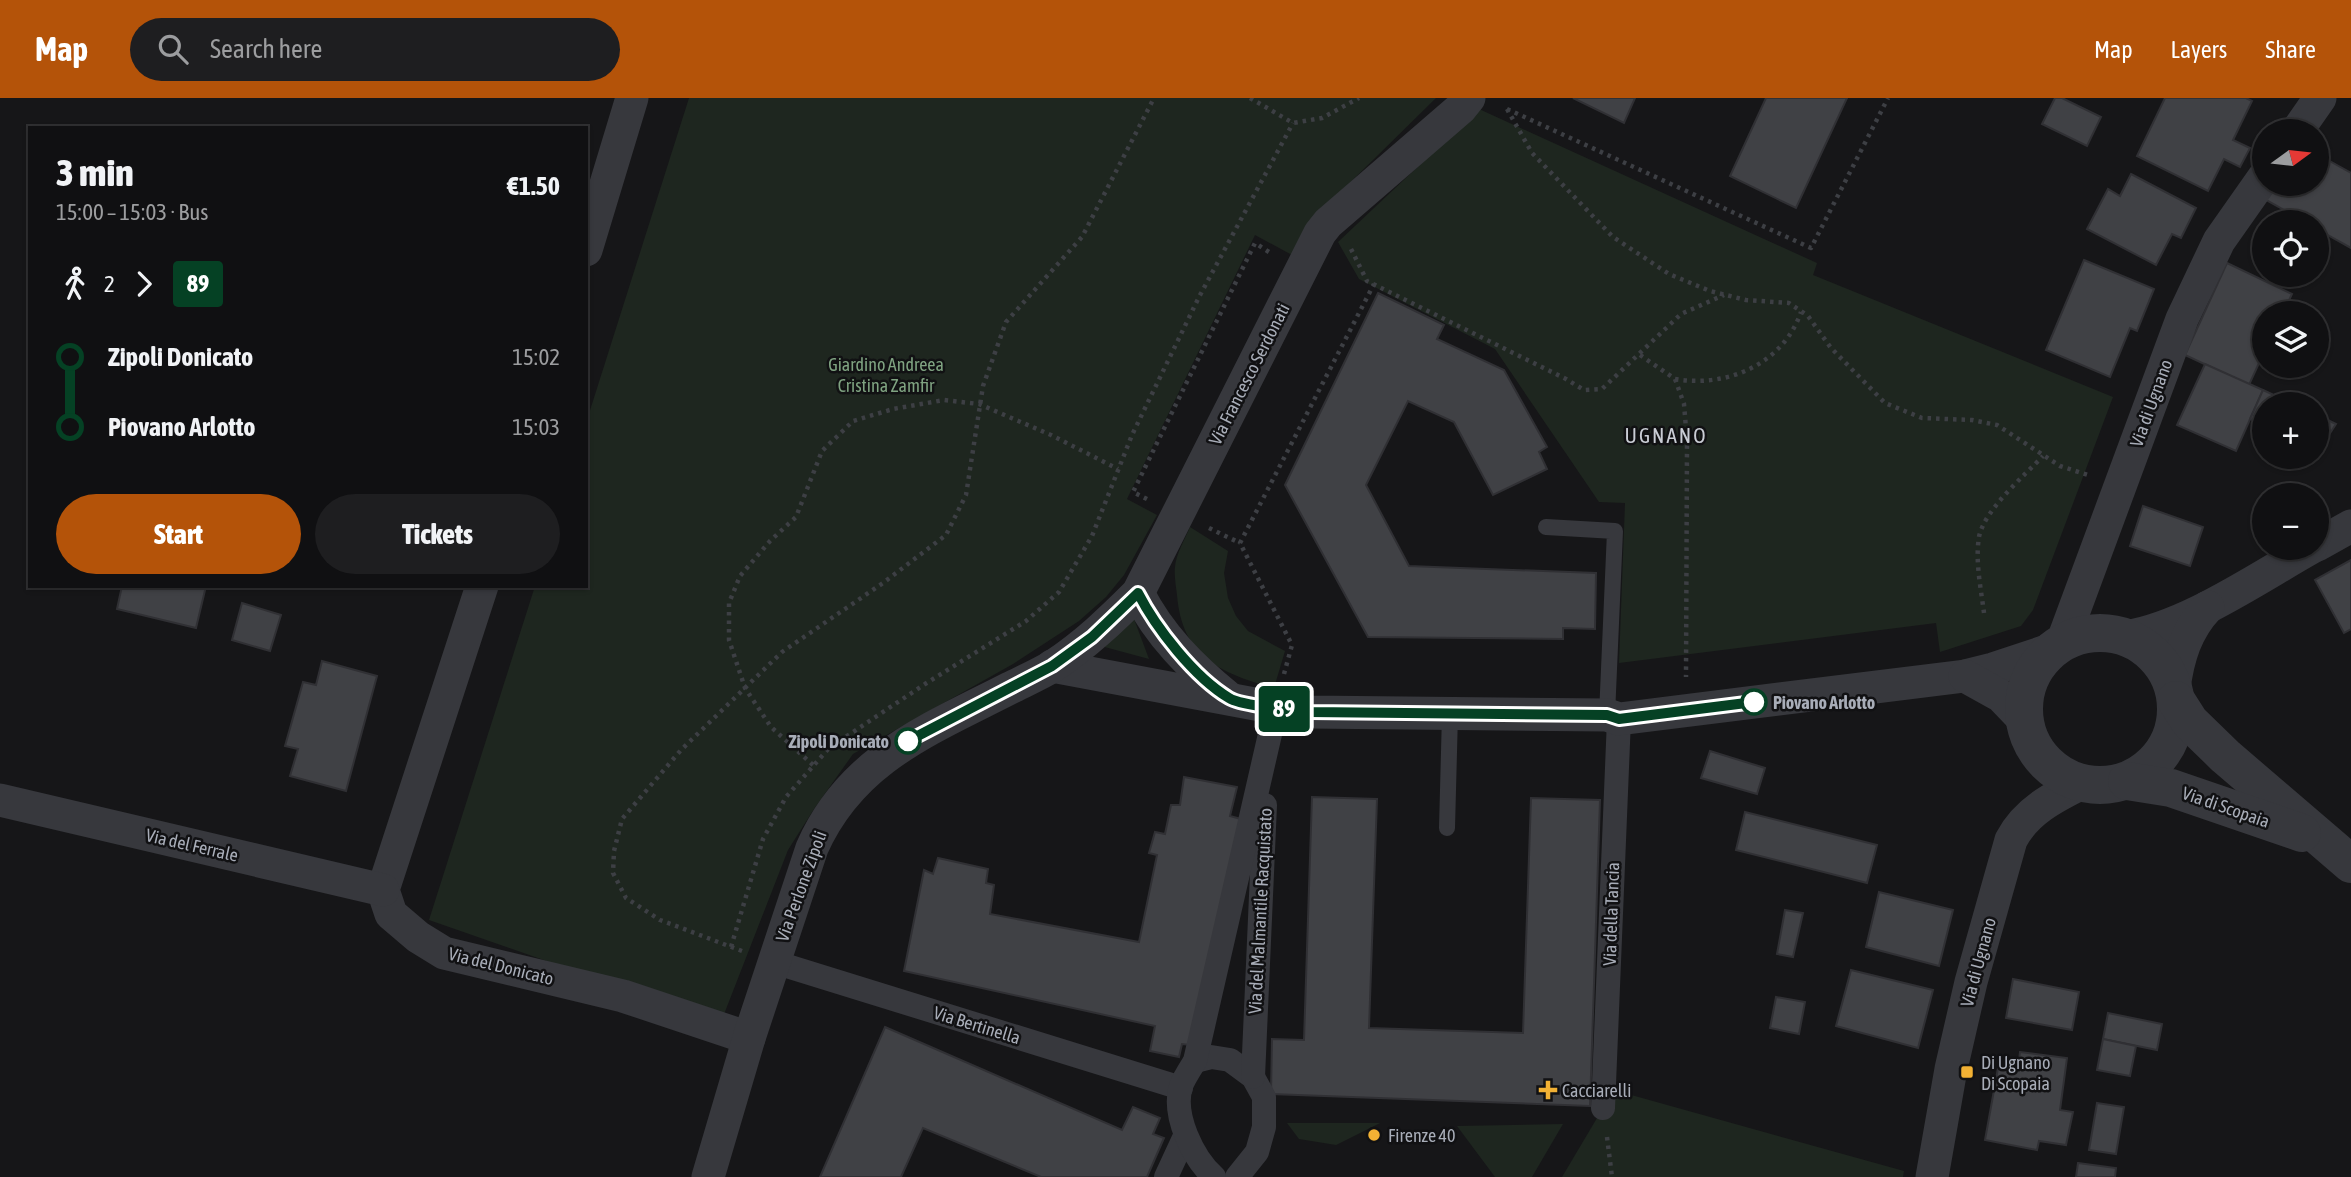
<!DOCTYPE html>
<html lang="en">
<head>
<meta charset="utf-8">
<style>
	:root { --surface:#101012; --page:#1e1e20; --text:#f1f3f6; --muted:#9c9d9f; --line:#303032; --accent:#b45309 }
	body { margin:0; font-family:"Asap Condensed",sans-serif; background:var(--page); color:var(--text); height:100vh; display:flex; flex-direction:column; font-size:26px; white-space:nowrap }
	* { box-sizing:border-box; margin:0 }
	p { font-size:23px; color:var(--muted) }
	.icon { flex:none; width:38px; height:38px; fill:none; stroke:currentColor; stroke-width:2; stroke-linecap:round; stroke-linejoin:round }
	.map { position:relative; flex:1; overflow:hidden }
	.drawer { position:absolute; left:28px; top:28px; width:560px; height:462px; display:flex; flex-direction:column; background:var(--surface); border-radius:0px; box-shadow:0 2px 5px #0004,0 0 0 2px var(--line) }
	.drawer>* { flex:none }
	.badge { padding:0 14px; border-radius:5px; font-size:24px; line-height:46px }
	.needle { width:46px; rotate:75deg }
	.controls { position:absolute; left:2252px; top:21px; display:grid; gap:14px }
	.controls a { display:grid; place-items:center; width:77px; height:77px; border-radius:50%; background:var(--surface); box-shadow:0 2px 5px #0004,0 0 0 2px var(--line); font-size:35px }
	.map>.badge { position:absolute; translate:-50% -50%; box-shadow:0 0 0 4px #fff }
	.legs { display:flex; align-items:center; gap:10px; height:77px; padding:0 28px; font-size:23px }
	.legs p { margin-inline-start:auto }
	.head { display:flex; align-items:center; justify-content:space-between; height:119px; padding:0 28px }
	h1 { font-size:38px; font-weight:800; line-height:52px }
	.action { display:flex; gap:14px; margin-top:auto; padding:14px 28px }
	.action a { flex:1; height:80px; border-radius:42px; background:var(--accent); color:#fff; font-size:28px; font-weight:800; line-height:80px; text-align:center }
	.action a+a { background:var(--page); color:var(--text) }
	ul { padding:0 28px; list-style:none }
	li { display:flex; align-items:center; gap:24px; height:70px; font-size:26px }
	li i { display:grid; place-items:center; width:10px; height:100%; margin:0 9px; background:currentColor }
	li i::after { content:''; width:18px; height:18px; margin:-9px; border:5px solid; border-radius:50%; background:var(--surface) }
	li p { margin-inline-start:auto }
	li:first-child i { background:linear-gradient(#0000 50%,currentColor 0) }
	li:last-child i { background:linear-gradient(currentColor 50%,#0000 0) }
	header { display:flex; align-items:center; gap:42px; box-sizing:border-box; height:98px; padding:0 35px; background:var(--accent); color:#fff }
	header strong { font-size:33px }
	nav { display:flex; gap:38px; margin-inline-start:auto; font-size:24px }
	.search { width:490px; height:63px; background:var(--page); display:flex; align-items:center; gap:18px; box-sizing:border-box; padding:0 24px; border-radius:38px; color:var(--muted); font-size:26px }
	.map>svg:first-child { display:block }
	.green { fill:#1e261f }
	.building { fill:#404145; stroke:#303034; stroke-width:2 }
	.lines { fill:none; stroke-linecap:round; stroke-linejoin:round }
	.path { stroke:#3d3f44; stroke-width:4.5; stroke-dasharray:3.5 5; stroke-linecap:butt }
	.service { stroke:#37383d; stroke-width:16 }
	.pedestrian { stroke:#37383d; stroke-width:24 }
	.minor { stroke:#37383d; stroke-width:33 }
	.tertiary { stroke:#37383d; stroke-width:38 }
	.line-1-casing { stroke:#fff; stroke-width:16 }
	.line-1 { stroke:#054124; stroke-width:10 }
	.stop-1-dot { fill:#fff; stroke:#054124; stroke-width:3.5 }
	.poi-dot { fill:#f2b134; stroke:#111113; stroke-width:2.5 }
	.labels { text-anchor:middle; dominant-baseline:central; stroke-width:5; stroke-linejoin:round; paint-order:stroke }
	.park-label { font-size:18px; fill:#7fa381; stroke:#111113 }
	.street-label { font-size:18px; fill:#a8adb8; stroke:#111113 }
	.stop-label { font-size:18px; font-weight:bold; fill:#a8adb8; stroke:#111113; text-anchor:start }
	.poi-label { font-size:18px; fill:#a8adb8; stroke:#111113; text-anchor:start }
	.quarter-label { font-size:21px; letter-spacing:2px; fill:#c9ccd4; stroke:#111113 }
</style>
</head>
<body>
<header>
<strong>Map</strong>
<div class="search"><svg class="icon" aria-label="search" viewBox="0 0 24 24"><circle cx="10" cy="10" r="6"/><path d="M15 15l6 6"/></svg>Search here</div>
<nav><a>Map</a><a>Layers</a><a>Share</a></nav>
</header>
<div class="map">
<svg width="2351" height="1079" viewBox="0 0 2351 1079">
	<rect width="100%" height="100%" fill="#161618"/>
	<g class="green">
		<polygon points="689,0 1436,0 1312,122 1292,157 1255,137 1127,401 1157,417 1124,477 1106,499 1079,523 1013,566 853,656 814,711 788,752 721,924 429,822 535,488 586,488 586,325"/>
		<polygon points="1479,11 1817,165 1813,177 2113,299 2033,512 2021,528 1940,554 1936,525 1619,565 1625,405 1599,404 1495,251 1359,181 1338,144"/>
		<path d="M 1190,429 L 1228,453 L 1224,475 L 1228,500 L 1236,518 L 1248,533 L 1285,553 L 1274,590 C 1220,575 1182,559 1177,497 C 1176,488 1174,478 1175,469 C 1176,456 1185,441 1190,429 Z"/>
		<polygon points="1134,521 1149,561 1101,548"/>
		<polygon points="1617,993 1904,1073 1903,1079 1562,1079 1603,1010"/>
		<polygon points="1287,1025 1380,1025 1336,1047 1299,1041"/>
		<polygon points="1563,1026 1532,1079 1495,1079 1457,1028"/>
	</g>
	<g class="building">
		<polygon points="1573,0 1635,0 1624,25"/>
		<polygon points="1766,0 1847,0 1796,110 1730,78"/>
		<polygon points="2055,0 2062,0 2101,19 2087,48 2042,26"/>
		<polygon points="2165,0 2246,0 2252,3 2233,42 2250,50 2240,69 2224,61 2208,93 2137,58"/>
		<polygon points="2317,56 2351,75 2351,150 2317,131 2317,124 2306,124 2266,102 2278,86 2317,86"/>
		<polygon points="2131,76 2196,110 2181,140 2172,136 2156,167 2087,131 2108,91 2120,98"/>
		<polygon points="2084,162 2154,191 2137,233 2130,230 2110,279 2046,252"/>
		<polygon points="2227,165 2292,196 2283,215 2264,215 2264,254 2249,287 2185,257"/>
		<polygon points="1378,195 1444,227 1437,241 1504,272 1547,349 1539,354 1547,371 1493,397 1454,324 1408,303 1366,387 1409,468 1596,475 1595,531 1563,530 1563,541 1368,539 1285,387"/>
		<polygon points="2205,266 2263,292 2236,353 2177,327"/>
		<polygon points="2263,292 2293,306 2264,306 2264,327 2250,321"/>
		<polygon points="2317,317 2336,326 2321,349 2317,348"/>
		<polygon points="2143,408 2203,429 2190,468 2130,448"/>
		<polygon points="2351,462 2351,531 2344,535 2315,482"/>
		<polygon points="122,488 206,488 196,530 117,511"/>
		<polygon points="242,505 281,517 270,553 232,542"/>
		<polygon points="322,563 377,578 346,693 290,678 298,651 285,648 303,584 316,587"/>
		<polygon points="1710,653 1765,670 1757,696 1701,680"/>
		<polygon points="1184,679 1237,689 1230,718 1241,721 1190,947 1182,946 1179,959 1150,953 1155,928 904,873 924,772 933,776 938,760 988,771 986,785 994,787 990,816 1139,844 1157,757 1149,755 1155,734 1165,736 1171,707 1180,707"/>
		<polygon points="1312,699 1377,701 1369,930 1523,935 1531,700 1600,702 1590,1008 1271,996 1272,941 1304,942"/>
		<polygon points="1745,714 1877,747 1867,785 1736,752"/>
		<polygon points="1879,794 1953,812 1939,868 1866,849"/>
		<polygon points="1785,812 1803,815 1793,859 1777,856"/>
		<polygon points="1851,872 1933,892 1918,950 1836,928"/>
		<polygon points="2013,881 2079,894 2072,932 2006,920"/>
		<polygon points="1776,899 1805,904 1799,936 1770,930"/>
		<polygon points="2108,915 2162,926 2157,952 2103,941"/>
		<polygon points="885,929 1122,1032 1133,1009 1160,1020 1153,1036 1164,1040 1147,1079 1041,1079 923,1030 901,1079 820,1079"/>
		<polygon points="2103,941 2136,948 2130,978 2097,972"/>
		<polygon points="2020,954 2067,960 2060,1012 2073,1014 2066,1047 2039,1043 2037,1052 1985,1042 2000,959 2019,962"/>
		<polygon points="2097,1005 2124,1009 2116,1056 2089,1052"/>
		<polygon points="2078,1065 2116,1070 2115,1079 2076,1079"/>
	</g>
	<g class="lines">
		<g class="path">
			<polyline points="1250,0 1293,25 1322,20 1359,0"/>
			<polyline points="1507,11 1532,55 1613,139 1669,176 1710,193 1746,202 1789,205 1808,218 1831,250 1885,305 1922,320 1972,322 1997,327 2060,368 2088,377"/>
			<polyline points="1507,11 1811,150 1888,0"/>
			<polyline points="1351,151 1367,183 1566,281 1584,292 1602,291 1681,216 1724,197"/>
			<polyline points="1640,257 1675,281 1684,306 1687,343 1686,579"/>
			<path d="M 1675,281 C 1727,290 1783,266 1801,214"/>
			<polyline points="1147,401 1133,394 1255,145 1272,156"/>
			<polyline points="1209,430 1240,445"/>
			<path d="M 1984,515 C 1981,491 1975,463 1979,439 C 1984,412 2025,377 2043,358"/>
			<polyline points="1284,576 1292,547 1240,445 1374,186"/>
			<polyline points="813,667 771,629 745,590 729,542 729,505 740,478 770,443 796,419 822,353 853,323 893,311 944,302 979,306 1051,337 1118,371"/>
			<polyline points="731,849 763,741 786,699 829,650 925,586 1026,523 1059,494 1092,438 1132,337 1199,199 1293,25"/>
			<polyline points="742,853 660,822 626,800 613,775 614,753 622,721 681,652 782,554 883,485 946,437 966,397 983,288 1006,224 1082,139 1154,0"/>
			<polyline points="1607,1039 1612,1079"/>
		</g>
		<g class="service">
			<polyline points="1546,429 1615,433 1607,617"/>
			<polyline points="1447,730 1450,616"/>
		</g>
		<g class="pedestrian">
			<polyline points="774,864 1181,990"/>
			<polyline points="1195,963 1211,959 1230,962 1253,979 1264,999 1264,1029 1257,1054 1237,1079"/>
			<polyline points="1253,979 1265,707"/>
			<polyline points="1603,1010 1619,621"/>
			<polyline points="1166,1079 1185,1038"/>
			<path d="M 1214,1079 C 1193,1060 1172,1017 1181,988 C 1184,980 1190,971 1195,963 L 1276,610"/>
		</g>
		<g class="minor">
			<polyline points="2297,33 2320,0"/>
			<polyline points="586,152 632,0"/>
			<polyline points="2317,447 2351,428"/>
			<polyline points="482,488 383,792 391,816 418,839 444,855 623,898 749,940"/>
			<path d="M 1138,495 C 1159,537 1192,570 1229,600"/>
			<path d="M 2125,539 C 2187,529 2256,481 2311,450"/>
			<polyline points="2062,545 2182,221 2219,143 2264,79"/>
			<polyline points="1052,568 1276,610 1309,614 1607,617 1619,621 1965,578 1993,571 2053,551"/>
			<polyline points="1965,578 2001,598 2025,623"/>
			<path d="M 2174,590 C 2178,560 2186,532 2208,509"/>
			<polyline points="0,702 383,792"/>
			<path d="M 708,1079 L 749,940 L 812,750 C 851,661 930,631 1010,590 C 1024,583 1040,576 1053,568 C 1085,547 1111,522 1138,495 L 1320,135 L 1328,125 L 1461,10 L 1469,0"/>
			<path d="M 1932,1079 L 1951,971 L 1971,884 L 2011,742 C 2026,713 2054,699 2082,685"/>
		</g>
		<g class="tertiary">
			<circle cx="2100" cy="611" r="76"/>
			<polyline points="2176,602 2190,624 2225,658 2351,766"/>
			<polyline points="2127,683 2171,690 2302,735"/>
		</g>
	</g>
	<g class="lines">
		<g class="line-1-casing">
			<path id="line-1" d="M 908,643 L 1052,568 L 1092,539 L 1138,495 C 1156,530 1194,579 1229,600 C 1242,608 1292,612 1309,614 L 1607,617 L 1619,621 L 1754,604"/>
		</g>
		<use href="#line-1" class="line-1"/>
	</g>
	<g class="stop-1-dot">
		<circle cx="1754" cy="604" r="12"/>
		<circle cx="908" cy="643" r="12"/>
	</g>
	<g class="poi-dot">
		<rect x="1960" y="967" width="14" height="14" rx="3.5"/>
		<path d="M1544.5 981.5h7v7h7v7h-7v7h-7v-7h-7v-7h7z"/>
		<circle cx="1374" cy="1037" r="7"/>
	</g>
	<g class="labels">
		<g class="park-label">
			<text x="886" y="266">Giardino Andreea<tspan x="886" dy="21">Cristina Zamfir</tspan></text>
		</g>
		<g class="street-label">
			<text transform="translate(1249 276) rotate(-63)">Via Francesco Serdonati</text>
			<text transform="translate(2151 305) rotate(-70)">Via di Ugnano</text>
			<text transform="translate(2226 709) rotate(19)">Via di Scopaia</text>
			<text transform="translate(192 747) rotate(13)">Via del Ferrale</text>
			<text transform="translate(801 788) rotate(-70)">Via Perlone Zipoli</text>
			<text transform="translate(1260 813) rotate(-87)">Via del Malmantile Racquistato</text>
			<text transform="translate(1611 816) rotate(-88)">Via della Tancia</text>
			<text transform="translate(1978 864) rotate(-75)">Via di Ugnano</text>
			<text transform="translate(501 868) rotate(14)">Via del Donicato</text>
			<text transform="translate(977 927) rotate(17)">Via Bertinella</text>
		</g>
		<g class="stop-label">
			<text x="1773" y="604">Piovano Arlotto</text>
			<text x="889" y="643" text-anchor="end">Zipoli Donicato</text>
		</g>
		<g class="poi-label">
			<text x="1981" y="964">Di Ugnano<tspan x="1981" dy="21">Di Scopaia</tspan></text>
			<text x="1562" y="992">Cacciarelli</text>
			<text x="1388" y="1037">Firenze 40</text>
		</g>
		<g class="quarter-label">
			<text x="1666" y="337">UGNANO</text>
		</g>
	</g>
</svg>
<div class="controls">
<a><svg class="needle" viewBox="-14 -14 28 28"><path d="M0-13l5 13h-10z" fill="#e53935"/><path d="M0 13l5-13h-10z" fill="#9c9d9f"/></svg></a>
<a><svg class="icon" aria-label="locate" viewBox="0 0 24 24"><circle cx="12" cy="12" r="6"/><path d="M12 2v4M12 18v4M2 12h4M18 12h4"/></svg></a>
<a><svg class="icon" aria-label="layers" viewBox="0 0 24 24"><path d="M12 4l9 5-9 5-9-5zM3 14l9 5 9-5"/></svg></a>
<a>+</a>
<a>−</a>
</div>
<b class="badge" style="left:1284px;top:611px;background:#054124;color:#fff">89</b>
<section class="drawer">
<div class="head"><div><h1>3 min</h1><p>15:00 – 15:03 · Bus</p></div><b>€1.50</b></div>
<div class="legs"><svg class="icon" aria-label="walk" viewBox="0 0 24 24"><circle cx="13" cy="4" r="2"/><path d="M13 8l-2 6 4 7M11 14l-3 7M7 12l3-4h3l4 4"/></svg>2<svg class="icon" aria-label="forward" viewBox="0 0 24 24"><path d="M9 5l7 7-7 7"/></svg><b class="badge" style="background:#054124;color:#fff">89</b></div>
<ul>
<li><i style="color:#054124"></i><b>Zipoli Donicato</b><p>15:02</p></li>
<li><i style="color:#054124"></i><b>Piovano Arlotto</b><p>15:03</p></li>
</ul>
<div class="action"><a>Start</a><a>Tickets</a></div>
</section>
</div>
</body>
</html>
